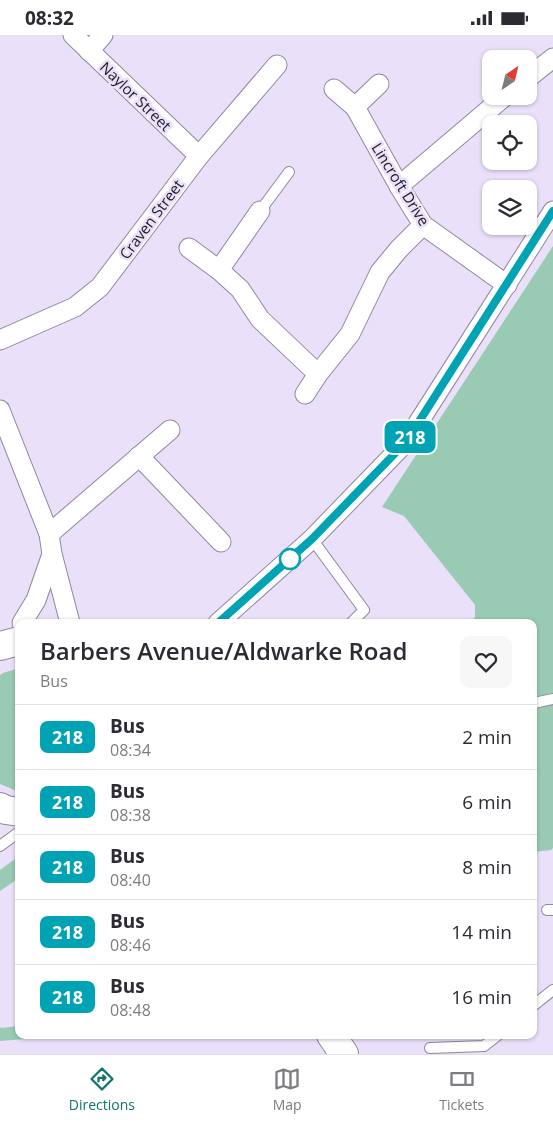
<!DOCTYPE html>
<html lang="en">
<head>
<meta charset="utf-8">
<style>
	:root { --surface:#fff; --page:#f7f7f7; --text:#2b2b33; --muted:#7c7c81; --line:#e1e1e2; --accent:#0f766e }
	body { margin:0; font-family:"Open Sans",sans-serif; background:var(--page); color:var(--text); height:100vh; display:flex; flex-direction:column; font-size:19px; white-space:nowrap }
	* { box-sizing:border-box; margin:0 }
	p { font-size:16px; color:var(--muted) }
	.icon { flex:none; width:28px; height:28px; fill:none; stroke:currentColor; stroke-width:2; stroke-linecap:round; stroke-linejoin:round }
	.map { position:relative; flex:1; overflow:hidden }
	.side { position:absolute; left:15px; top:584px; width:522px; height:420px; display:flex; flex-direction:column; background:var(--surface); border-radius:10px; box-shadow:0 1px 4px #0004 }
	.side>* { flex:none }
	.badge { padding:0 10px; border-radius:8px; font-size:18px; line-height:32px }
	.needle { width:32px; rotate:35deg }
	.tools { position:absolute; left:482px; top:15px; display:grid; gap:10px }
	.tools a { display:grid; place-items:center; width:55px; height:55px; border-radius:10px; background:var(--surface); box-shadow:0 1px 4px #0004; font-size:25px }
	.map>.badge { position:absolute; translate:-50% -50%; box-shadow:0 0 0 2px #fff }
	.round { display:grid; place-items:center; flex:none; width:52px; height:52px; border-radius:10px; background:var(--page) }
	.summary { display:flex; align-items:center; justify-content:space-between; height:85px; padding:0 25px }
	h1 { font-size:24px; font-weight:600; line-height:38px }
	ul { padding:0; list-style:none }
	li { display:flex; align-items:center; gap:15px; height:65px; padding:0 25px; border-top:1px solid var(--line) }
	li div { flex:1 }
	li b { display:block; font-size:19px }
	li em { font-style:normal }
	li .badge { min-width:55px; font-weight:700; text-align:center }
	.status { display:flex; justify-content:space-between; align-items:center; height:35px; padding:0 25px; background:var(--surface); direction:ltr }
	.status svg { height:14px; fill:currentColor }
	.tabs { display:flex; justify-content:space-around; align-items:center; height:70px; border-top:1px solid var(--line); background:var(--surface); font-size:14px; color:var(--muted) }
	.tabs a { display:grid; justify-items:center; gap:2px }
	.tabs .selected { color:var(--accent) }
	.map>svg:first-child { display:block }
	.green { fill:#99cbb4 }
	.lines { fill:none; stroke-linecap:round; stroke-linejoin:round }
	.lane-casing { stroke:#90869e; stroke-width:12 }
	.street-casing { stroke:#90869e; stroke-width:21 }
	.primary-casing { stroke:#90869e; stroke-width:30 }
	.lane { stroke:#fff; stroke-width:10 }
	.street { stroke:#fff; stroke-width:19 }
	.primary { stroke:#fff; stroke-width:28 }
	.line-casing { stroke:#fff; stroke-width:11 }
	.line { stroke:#00a3b4; stroke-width:8 }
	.stop-dot { fill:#fff; stroke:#00a3b4; stroke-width:2.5 }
	.labels { text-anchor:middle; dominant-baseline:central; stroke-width:5; stroke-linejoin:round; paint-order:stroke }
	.street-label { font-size:15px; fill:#1f1b24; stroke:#ebe0fa }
</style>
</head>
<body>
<div class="status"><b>08:32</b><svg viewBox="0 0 49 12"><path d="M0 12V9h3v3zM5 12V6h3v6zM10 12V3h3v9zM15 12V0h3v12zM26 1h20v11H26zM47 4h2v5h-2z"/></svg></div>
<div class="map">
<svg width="553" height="1019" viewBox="0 0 553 1019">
	<rect width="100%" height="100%" fill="#ebe0fa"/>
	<g class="green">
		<polygon points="553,211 553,813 551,815 534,817 534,588 471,587 475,582 475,570 404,481 382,472"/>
		<polygon points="19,633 19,757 0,749 0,640 3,638"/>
		<polygon points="19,821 19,843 0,856 0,835"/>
		<polygon points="19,991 19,1000 78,1000 0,1006 0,992 1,993"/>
	</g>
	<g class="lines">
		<g class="lane-casing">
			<g id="lane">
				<polyline points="260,176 289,137"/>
				<polyline points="312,504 364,575 351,588"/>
				<polyline points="534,668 553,664"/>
				<polyline points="0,811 19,797"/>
				<polyline points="547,875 553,875"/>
				<polyline points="534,970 553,955"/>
				<polyline points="430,1013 484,1011 498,1000"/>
			</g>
		</g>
		<g class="street-casing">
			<g id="street">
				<polyline points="73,0 199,121"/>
				<polyline points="89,16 103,0"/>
				<polyline points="529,42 553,23"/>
				<polyline points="334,54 355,72 399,151 423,190 507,250"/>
				<polyline points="355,72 379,49"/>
				<polyline points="399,151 505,61"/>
				<polyline points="189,213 219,235 240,254 260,284 318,339"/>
				<polyline points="219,235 260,176"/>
				<polyline points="0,305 75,272 100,252 199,121 277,30"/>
				<polyline points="305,359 318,339 350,299 380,237 399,214 423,190"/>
				<polyline points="0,375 49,499 52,519 70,588"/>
				<polyline points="139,421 221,507"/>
				<polyline points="49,499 170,395"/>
				<polyline points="22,588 36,565 52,519"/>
				<polyline points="218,588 312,504 406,407 553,176"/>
			</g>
		</g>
		<g class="primary-casing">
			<g id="primary">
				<polyline points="0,611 19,606"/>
				<polyline points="0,772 6,775 19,777"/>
				<polyline points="331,1000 344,1019"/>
			</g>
		</g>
		<use href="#lane" class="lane"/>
		<use href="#street" class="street"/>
		<use href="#primary" class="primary"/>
	</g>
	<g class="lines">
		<g class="line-casing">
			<polyline id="line" points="218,588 312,504 406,407 553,176"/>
		</g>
		<use href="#line" class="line"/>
	</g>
	<circle class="stop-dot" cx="290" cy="524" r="10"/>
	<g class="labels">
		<g class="street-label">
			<text transform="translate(136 61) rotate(44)">Naylor Street</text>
			<text transform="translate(401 149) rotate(58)">Lincroft Drive</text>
			<text transform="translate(151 184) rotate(-53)">Craven Street</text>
		</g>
	</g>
</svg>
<div class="tools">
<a><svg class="needle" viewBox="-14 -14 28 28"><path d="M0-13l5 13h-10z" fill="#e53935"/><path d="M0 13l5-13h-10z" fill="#7c7c81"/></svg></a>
<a><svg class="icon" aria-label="locate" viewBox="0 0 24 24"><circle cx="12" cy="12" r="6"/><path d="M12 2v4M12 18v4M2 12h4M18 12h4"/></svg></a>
<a><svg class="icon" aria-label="layers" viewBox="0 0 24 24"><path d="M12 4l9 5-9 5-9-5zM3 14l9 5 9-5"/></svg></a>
</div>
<b class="badge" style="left:410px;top:402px;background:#00a3b4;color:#fff">218</b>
<section class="side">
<div class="summary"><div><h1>Barbers Avenue/Aldwarke Road</h1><p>Bus</p></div><a class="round"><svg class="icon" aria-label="heart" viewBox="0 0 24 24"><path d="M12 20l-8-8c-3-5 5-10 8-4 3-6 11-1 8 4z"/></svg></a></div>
<ul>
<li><span class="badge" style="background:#00a3b4;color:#fff">218</span><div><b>Bus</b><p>08:34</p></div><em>2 min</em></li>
<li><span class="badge" style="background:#00a3b4;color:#fff">218</span><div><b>Bus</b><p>08:38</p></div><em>6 min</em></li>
<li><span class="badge" style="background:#00a3b4;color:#fff">218</span><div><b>Bus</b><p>08:40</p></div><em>8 min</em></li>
<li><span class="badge" style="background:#00a3b4;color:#fff">218</span><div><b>Bus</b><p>08:46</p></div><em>14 min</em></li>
<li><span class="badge" style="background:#00a3b4;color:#fff">218</span><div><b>Bus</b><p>08:48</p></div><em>16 min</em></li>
</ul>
</section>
</div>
<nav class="tabs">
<a class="selected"><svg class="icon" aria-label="directions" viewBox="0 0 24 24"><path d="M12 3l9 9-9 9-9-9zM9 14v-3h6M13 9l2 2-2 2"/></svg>Directions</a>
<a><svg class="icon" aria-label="map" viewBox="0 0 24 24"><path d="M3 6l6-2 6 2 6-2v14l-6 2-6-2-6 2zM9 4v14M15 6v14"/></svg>Map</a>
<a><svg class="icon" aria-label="tickets" viewBox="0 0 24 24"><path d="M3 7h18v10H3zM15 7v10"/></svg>Tickets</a>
</nav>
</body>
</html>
